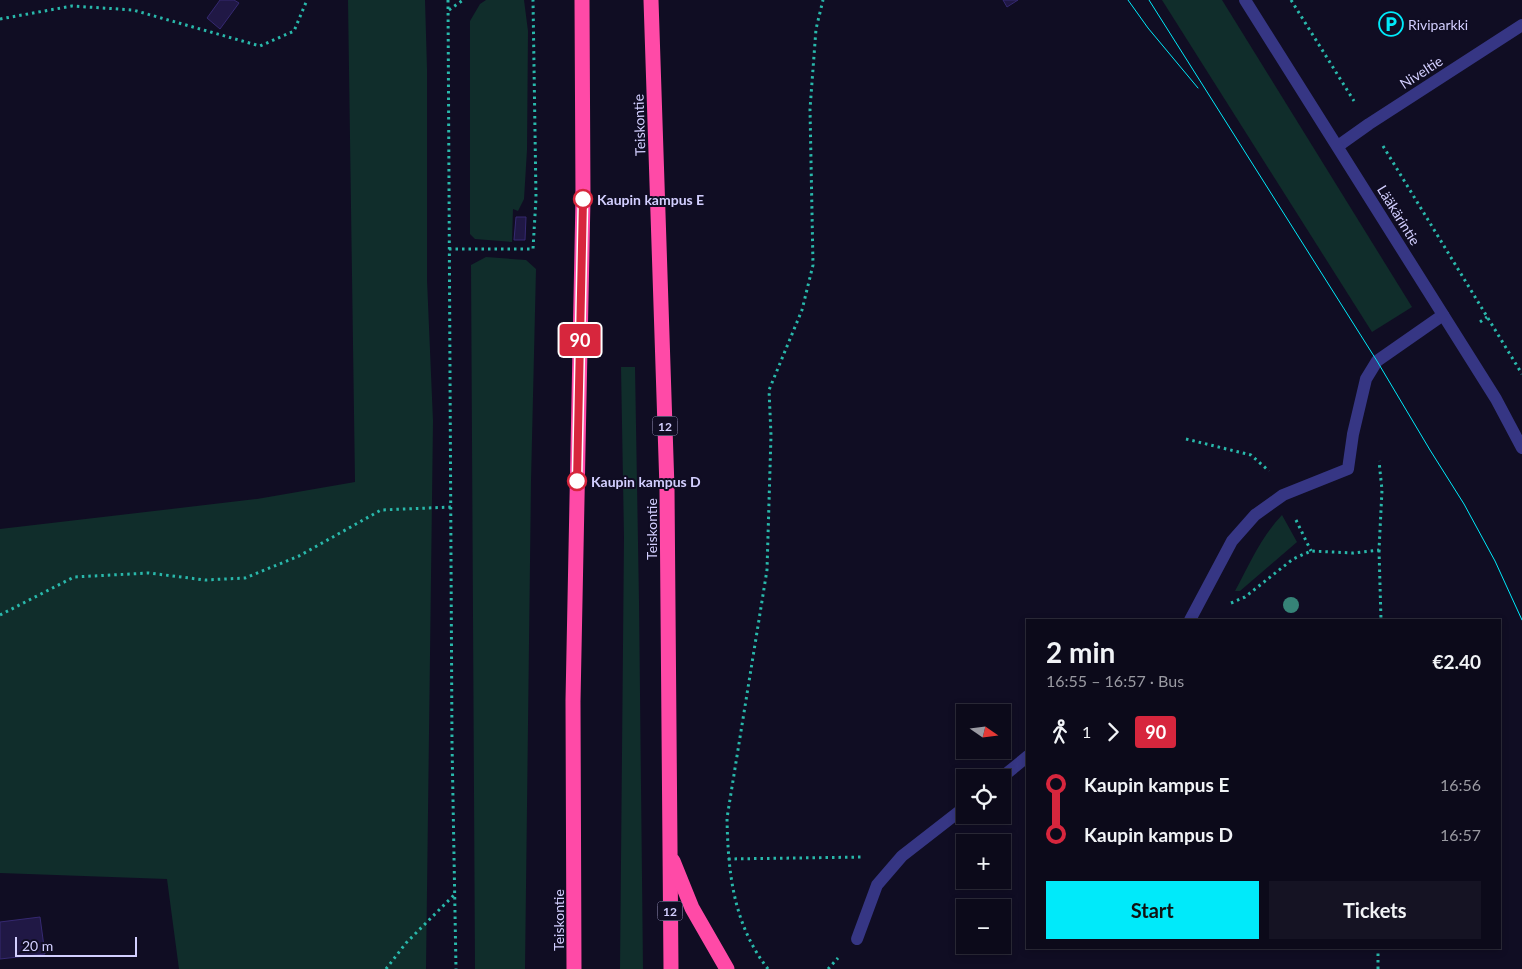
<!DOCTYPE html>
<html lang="en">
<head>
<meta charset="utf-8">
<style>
	:root { --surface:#0c0a1a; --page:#151323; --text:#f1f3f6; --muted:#9a9aa2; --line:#2c2b39; --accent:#00eafa }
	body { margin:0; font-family:Lato,sans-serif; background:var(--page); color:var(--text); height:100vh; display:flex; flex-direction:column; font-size:19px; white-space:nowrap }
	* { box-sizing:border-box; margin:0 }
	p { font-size:16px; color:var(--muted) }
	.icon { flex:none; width:28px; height:28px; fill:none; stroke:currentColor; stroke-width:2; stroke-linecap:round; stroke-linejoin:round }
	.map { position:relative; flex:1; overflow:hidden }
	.drawer { position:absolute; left:1026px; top:619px; width:475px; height:330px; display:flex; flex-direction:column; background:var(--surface); border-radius:0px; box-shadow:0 2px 8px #0003,0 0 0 1px var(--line) }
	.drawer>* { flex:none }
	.badge { padding:0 10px; border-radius:4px; font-size:18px; line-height:32px }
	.needle { width:32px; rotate:104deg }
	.buttons { position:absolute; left:956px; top:704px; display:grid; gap:10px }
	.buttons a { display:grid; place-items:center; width:55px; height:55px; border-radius:0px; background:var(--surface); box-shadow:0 2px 8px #0003,0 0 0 1px var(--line); font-size:25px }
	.scale { position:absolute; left:15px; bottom:12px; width:122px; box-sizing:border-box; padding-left:5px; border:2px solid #d3cfff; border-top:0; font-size:14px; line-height:18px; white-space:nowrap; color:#d3cfff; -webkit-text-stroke:4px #100d23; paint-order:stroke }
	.map>.badge { position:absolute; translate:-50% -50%; box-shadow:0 0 0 2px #fff }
	.legs { display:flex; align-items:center; gap:8px; height:55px; padding:0 20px; font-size:16px }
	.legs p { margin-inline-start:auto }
	.overview { display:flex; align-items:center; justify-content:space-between; height:85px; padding:0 20px }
	h1 { font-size:28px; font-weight:700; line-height:38px }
	.cta { display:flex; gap:10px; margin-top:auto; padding:10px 20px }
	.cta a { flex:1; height:58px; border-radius:0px; background:var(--accent); color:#111; font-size:20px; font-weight:700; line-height:58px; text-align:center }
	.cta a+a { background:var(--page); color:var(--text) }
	ul { padding:0 20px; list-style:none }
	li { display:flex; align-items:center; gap:18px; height:50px; font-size:19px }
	li i { display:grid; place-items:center; width:8px; height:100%; margin:0 6px; background:currentColor }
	li i::after { content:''; width:12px; height:12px; margin:-6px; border:4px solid; border-radius:50%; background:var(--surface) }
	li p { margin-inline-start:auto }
	li:first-child i { background:linear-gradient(#0000 50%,currentColor 0) }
	li:last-child i { background:linear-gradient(currentColor 50%,#0000 0) }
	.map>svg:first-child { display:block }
	.green { fill:#102d2b }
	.building { fill:#201845; stroke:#352971 }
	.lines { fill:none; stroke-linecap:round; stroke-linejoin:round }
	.path { stroke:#29b8ab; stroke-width:3; stroke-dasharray:2.5 4; stroke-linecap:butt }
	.lane { stroke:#363684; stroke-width:12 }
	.street { stroke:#363684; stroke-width:12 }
	.highway { stroke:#ff4aa7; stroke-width:15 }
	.tram { stroke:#00eafa; stroke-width:1 }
	.tree { fill:#368377 }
	.line-1-casing { stroke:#fff; stroke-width:11 }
	.line-1 { stroke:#d7263d; stroke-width:8 }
	.stop-1-dot { fill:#fff; stroke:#d7263d; stroke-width:2.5 }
	.labels { text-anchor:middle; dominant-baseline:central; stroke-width:4; stroke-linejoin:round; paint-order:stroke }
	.shield { fill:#100d23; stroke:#9895bd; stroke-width:1 }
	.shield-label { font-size:12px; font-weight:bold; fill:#d3cfff }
	.poi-label { font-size:14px; fill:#d3cfff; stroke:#100d23; text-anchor:start }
	.street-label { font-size:14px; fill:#d3cfff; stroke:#100d23 }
	.stop-label { font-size:14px; font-weight:bold; fill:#d3cfff; stroke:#100d23; text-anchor:start }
</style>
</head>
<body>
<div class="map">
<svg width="1522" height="969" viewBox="0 0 1522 969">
	<rect width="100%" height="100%" fill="#100d23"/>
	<g class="green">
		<polygon points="348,0 425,0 427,69 427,280 433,421 426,969 179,969 167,879 0,873 0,529 257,499 355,482"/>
		<polygon points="486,0 524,0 528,31 527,150 524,199 518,211 513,209 512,242 475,239 470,234 470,21 480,4"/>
		<polygon points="1162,0 1222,0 1412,307 1372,332"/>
		<polygon points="486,257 526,260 536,269 531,481 525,969 475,969 471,265"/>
		<polygon points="621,367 635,367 639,601 643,969 620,969 624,537"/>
		<path d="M 1282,515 L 1297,542 L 1240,591 L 1235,591 C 1249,565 1261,537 1282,515 Z"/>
	</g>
	<g class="building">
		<polygon points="220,0 234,0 239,3 220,29 207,18"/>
		<polygon points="1003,0 1018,0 1007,7"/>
		<polygon points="516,217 526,217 525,240 514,240"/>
		<polygon points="40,917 45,954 0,959 0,922"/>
	</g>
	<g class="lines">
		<g class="path">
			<polyline points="448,0 452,743 456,969"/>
			<polyline points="1291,0 1354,101"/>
			<polyline points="449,10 463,0"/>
			<polyline points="0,19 72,6 133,10 260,46 294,31 307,0"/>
			<polyline points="1383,146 1522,374"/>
			<polyline points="449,249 533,249 536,198 533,0"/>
			<polyline points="1480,322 1487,317"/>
			<polyline points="1186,439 1251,455 1269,471"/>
			<polyline points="1296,520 1311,551"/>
			<polyline points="1379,550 1381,620"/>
			<polyline points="1231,603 1245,597 1293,559 1311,551 1353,553 1379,550 1382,490 1379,461"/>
			<polyline points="0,615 74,577 149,573 205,580 245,578 299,556 381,510 452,507"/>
			<polyline points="728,859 864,857"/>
			<polyline points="386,969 406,943 454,895"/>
			<path d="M 768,969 C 733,924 728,872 727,818 L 767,570 L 771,435 L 769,390 L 802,310 L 813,265 L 810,109 L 816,29 L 823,0"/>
			<polyline points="828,969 838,958"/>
			<polyline points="1378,969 1378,948"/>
		</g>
		<g class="lane">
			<polyline points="1338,146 1369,124 1522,25"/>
			<polyline points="1190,620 1232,541 1255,515 1283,495 1348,469 1353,434 1366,379 1377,361 1443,315"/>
			<polyline points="1001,778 1028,756"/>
			<polyline points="857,939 877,885 902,856 965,807"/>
		</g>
		<polyline class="street" points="1245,0 1496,399 1522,448"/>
		<g class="highway">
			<polyline points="651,0 667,488 671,969"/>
			<polyline points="673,861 692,908 727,969"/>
			<polyline points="574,969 573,701 583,198 582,0"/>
		</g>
		<g class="tram">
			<polyline points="1128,0 1148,28 1198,88"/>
			<polyline points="1149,0 1377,361 1430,450 1464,504 1495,561 1522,620"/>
		</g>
	</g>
	<circle class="tree" cx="1291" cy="605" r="8"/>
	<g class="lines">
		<g class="line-1-casing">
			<polyline id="line-1" points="577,481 583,199"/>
		</g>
		<use href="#line-1" class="line-1"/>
	</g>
	<defs>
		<g id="parking-ring" transform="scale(1.25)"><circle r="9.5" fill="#100d23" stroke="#00eafa" stroke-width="1.5"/><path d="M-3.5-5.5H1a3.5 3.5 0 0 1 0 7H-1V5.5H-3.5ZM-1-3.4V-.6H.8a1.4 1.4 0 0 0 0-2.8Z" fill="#00eafa"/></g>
	</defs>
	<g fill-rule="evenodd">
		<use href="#parking-ring" x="1391" y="24"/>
	</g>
	<g class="stop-1-dot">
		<circle cx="583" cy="199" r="9"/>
		<circle cx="577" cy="481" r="9"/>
	</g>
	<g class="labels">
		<g class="shield">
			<rect x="652.5" y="416.5" width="25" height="19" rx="4"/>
			<rect x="657.5" y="901.5" width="25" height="19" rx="4"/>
		</g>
		<g class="shield-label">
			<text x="665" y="426">12</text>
			<text x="670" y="911">12</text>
		</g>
		<g class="poi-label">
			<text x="1408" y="24">Riviparkki</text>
		</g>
		<g class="street-label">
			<text transform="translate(1421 72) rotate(-33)">Niveltie</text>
			<text transform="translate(639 125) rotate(-92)">Teiskontie</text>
			<text transform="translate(1399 215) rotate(58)">Lääkärintie</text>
			<text transform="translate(651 529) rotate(-90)">Teiskontie</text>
			<text transform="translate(558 920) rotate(-90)">Teiskontie</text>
		</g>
		<g class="stop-label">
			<text x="597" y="199">Kaupin kampus E</text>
			<text x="591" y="481">Kaupin kampus D</text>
		</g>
	</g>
</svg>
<div class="buttons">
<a><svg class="needle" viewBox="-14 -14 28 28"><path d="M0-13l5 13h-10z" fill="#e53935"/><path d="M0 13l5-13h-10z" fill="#9a9aa2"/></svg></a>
<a><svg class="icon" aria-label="locate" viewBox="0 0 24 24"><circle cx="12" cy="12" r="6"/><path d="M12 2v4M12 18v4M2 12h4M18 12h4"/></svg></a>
<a>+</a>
<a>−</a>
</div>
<div class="scale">20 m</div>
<b class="badge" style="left:580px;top:340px;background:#d7263d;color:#fff">90</b>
<section class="drawer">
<div class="overview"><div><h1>2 min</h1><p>16:55 – 16:57 · Bus</p></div><b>€2.40</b></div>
<div class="legs"><svg class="icon" aria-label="walk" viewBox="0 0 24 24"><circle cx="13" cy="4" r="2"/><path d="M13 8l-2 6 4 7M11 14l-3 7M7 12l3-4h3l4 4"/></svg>1<svg class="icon" aria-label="forward" viewBox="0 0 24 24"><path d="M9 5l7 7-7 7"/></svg><b class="badge" style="background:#d7263d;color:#fff">90</b></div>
<ul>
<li><i style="color:#d7263d"></i><b>Kaupin kampus E</b><p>16:56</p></li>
<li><i style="color:#d7263d"></i><b>Kaupin kampus D</b><p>16:57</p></li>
</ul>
<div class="cta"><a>Start</a><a>Tickets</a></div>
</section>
</div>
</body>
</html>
